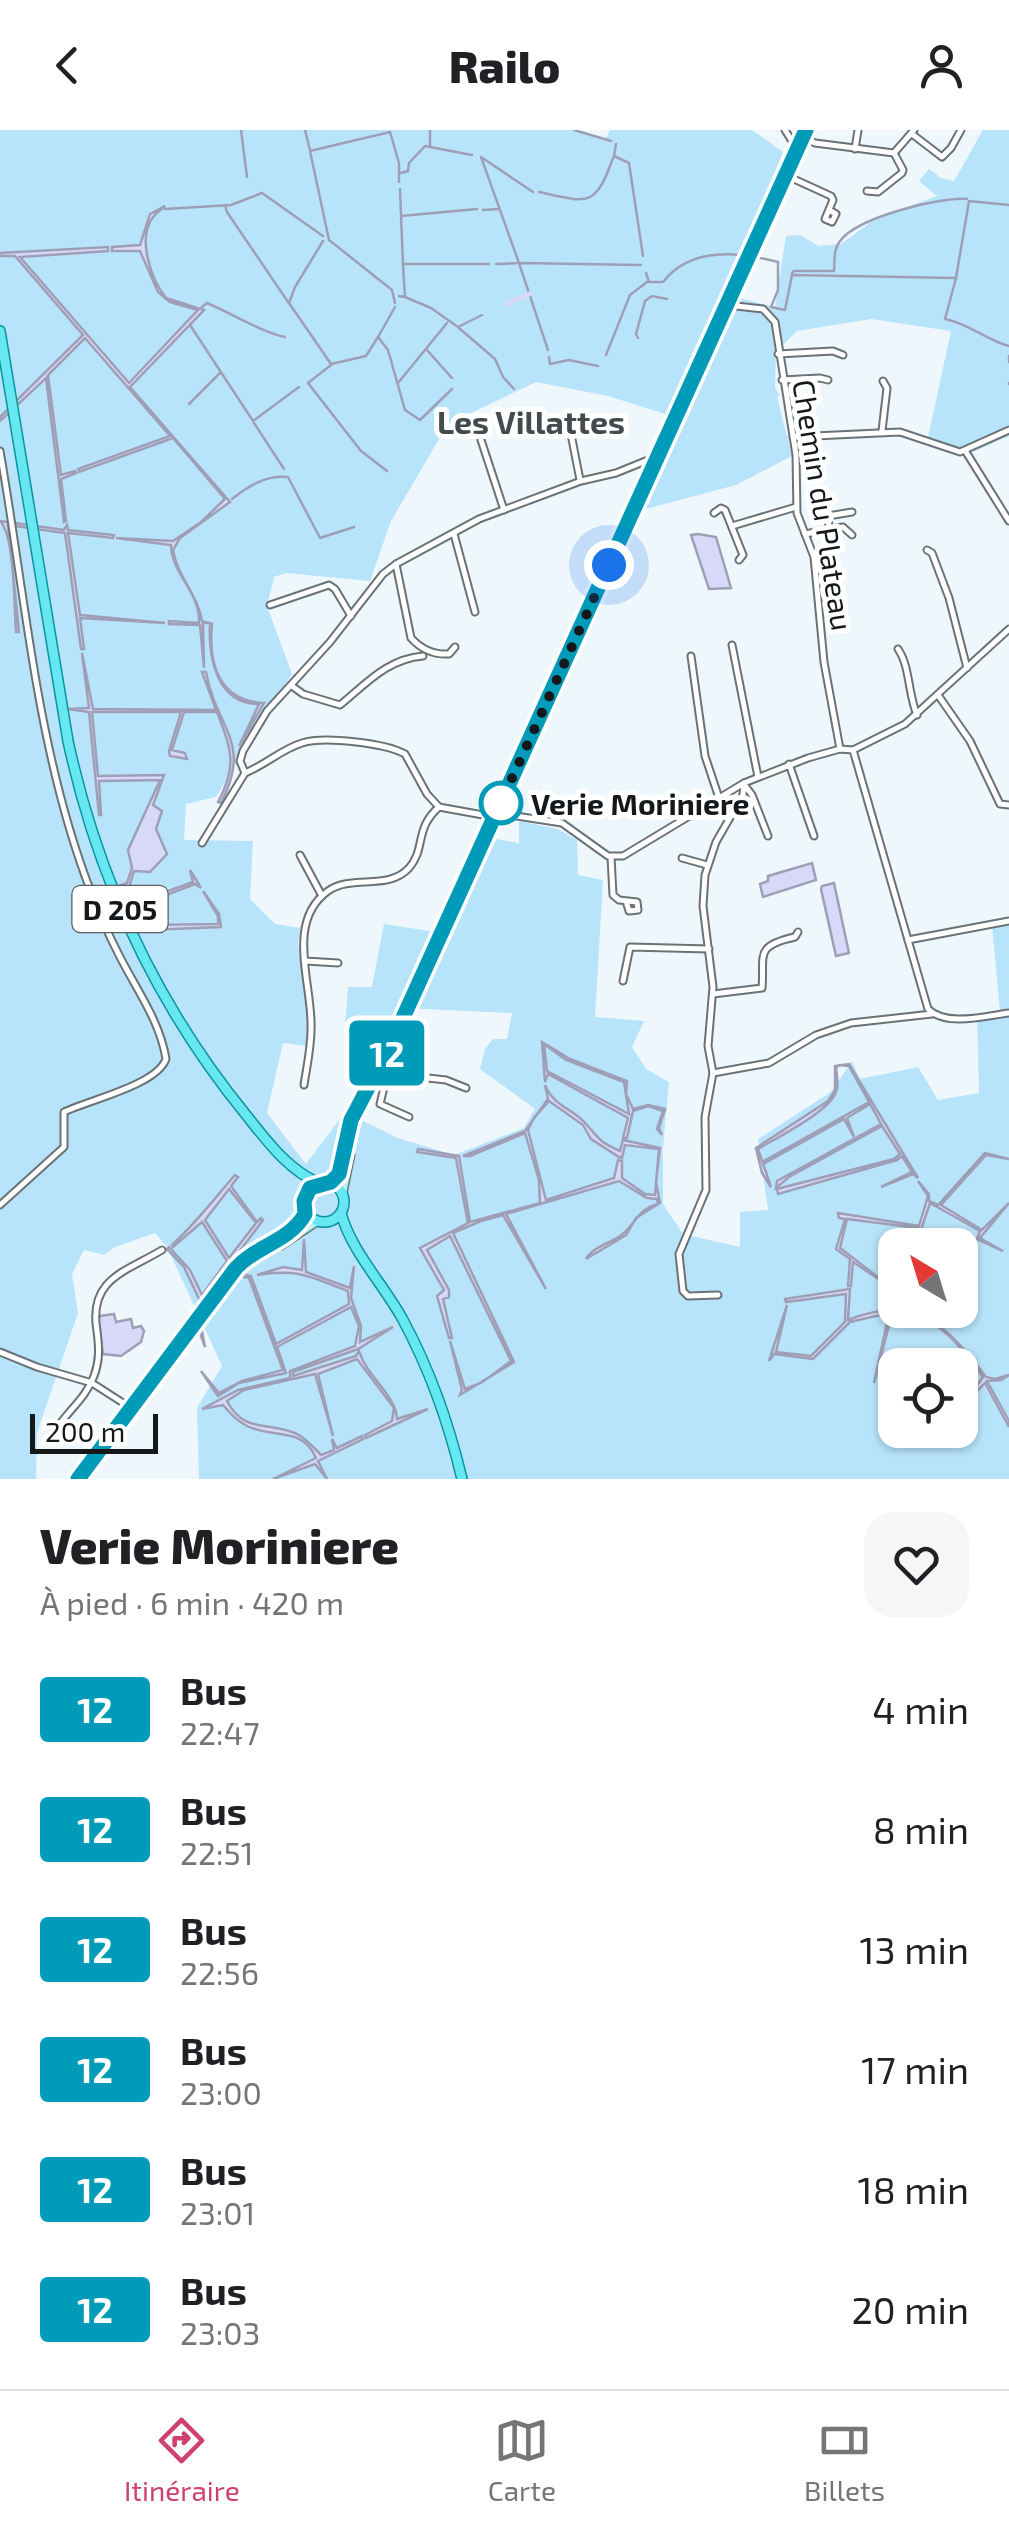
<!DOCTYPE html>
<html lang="fr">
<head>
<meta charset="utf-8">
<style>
	:root { --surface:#fff; --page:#f6f6f6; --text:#202124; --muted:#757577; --line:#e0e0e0; --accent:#ce4172 }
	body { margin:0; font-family:"Exo 2",sans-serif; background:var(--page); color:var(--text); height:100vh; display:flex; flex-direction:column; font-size:38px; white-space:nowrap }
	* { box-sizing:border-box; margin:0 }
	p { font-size:32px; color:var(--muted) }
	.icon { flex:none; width:55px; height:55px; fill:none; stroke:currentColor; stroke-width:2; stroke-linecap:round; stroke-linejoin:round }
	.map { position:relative; height:1349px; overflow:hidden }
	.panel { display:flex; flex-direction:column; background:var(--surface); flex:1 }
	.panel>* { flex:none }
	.badge { padding:0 20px; border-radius:8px; font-size:35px; line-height:65px }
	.needle { width:65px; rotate:322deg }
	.fabs { position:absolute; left:878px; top:1098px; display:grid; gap:20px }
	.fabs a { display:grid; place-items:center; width:100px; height:100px; border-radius:20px; background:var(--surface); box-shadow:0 2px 8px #0004; font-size:50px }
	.scale { position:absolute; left:30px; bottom:25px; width:128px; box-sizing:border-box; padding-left:10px; border:5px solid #15181a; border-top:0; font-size:28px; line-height:35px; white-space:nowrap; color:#15181a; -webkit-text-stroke:8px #fff; paint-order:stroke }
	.you { position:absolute; width:50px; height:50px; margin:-25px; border:8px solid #fff; border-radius:50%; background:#1a73e8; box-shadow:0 0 0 15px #1a73e833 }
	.map>.badge { position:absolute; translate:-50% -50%; box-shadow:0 0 0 5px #fff }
	.round { display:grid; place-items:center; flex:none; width:105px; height:105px; border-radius:30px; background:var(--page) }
	.headline { display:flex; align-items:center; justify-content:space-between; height:170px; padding:0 40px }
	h1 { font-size:48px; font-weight:800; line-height:75px }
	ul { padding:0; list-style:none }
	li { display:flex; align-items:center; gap:30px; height:120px; padding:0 40px }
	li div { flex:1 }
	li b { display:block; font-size:38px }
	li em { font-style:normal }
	li .badge { min-width:110px; font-weight:700; text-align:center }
	header { display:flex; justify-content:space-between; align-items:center; height:130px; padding:0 40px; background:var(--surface); font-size:45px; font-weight:800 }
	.dock { display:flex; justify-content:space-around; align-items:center; height:140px; border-top:2px solid var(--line); background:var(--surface); font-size:28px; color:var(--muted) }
	.dock a { display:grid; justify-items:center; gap:5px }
	.dock .active { color:var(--accent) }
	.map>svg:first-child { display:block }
	.green { fill:#b8e4fb; fill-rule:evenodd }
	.water { fill:#d8d9f9; stroke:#9e9fb6; stroke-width:2.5; fill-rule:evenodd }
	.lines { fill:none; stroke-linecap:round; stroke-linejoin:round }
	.stream { stroke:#9e9fb6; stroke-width:2.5 }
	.canal { stroke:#d8d9f9; stroke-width:5 }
	.street-casing { stroke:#6a7276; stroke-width:9 }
	.secondary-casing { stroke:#6a7276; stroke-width:11 }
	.primary-casing { stroke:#09949f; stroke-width:12 }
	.street { stroke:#fff; stroke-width:5 }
	.secondary { stroke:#b3f3f8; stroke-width:8 }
	.primary { stroke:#67e7f1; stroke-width:9 }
	.line-casing { stroke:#fff; stroke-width:22 }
	.line { stroke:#009bb9; stroke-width:15 }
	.walk { stroke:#15181a; stroke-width:10; stroke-dasharray:0 18 }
	.stop-dot { fill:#fff; stroke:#009bb9; stroke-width:5 }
	.labels { text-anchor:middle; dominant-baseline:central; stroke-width:10; stroke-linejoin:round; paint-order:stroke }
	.shield { fill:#fff; stroke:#5b5d5f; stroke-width:2.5 }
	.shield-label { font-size:28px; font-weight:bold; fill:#15181a }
	.street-label { font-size:30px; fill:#15181a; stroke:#fff }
	.stop-label { font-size:30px; font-weight:bold; fill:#15181a; stroke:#fff; text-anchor:start }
	.neighbourhood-label { font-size:32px; font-weight:bold; fill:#444b4f; stroke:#fff }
</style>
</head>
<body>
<header><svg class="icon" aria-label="back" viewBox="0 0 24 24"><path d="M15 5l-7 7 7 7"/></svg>Railo<svg class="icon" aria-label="person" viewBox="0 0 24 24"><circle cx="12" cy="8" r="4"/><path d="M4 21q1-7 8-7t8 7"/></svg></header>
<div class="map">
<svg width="1009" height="1349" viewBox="0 0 1009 1349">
	<rect width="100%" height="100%" fill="#eef7fc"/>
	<path class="green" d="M 0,0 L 574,0 L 606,8 L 610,0 L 752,0 L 783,22 L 731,166 L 775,177 L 786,106 L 800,105 L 819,116 L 841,114 L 877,88 L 937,66 L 919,51 L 929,39 L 941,48 L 954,51 L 983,0 L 1009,0 L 1009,306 L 964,326 L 927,312 L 951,201 L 871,189 L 797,201 L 776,222 L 775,258 L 780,266 L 777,267 L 792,326 L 736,355 L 642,380 L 681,289 L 608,266 L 536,252 L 448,294 L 391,391 L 370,451 L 286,443 L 274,447 L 267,476 L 292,544 L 216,667 L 186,674 L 184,710 L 253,711 L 250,769 L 275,794 L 300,798 L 298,813 L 307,872 L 307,916 L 283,913 L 267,983 L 306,1034 L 345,982 L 398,1008 L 454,1025 L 524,998 L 535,979 L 480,939 L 485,919 L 493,909 L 507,909 L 512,883 L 404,878 L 373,942 L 360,939 L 344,912 L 348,857 L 372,857 L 384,794 L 436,802 L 480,706 L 519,713 L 519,691 L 558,699 L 577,710 L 578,745 L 603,750 L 595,887 L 644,891 L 632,917 L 646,939 L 669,952 L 663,1018 L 663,1074 L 683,1104 L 740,1117 L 740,1082 L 768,1080 L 758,1009 L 831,962 L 852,931 L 860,949 L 918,937 L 938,970 L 979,963 L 977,884 L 1000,881 L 992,796 L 1009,793 L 1009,1349 L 199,1349 L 197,1278 L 222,1236 L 167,1117 L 155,1103 L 115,1117 L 104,1125 L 84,1120 L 72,1144 L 78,1183 L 37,1303 L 36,1349 L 0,1349 ZM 895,1115 L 960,1115 L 960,1180 L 895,1180 ZM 895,1235 L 960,1235 L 960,1300 L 895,1300 Z"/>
	<g class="water">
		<path d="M 165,76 C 161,80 157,82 154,86 C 136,107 151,149 166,168 L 204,180 L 130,257 L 230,372 L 180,408 L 173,420 C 177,446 198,465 202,491 L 212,494 C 208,534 219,571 264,573 L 239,616 L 259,574 C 217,574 208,528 210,493 L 203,493 L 204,538 L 200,495 L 169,494 L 169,491 L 199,493 C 201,463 171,443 171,415 L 116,408 L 173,411 L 201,392 L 225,369 L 173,308 L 79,342 L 78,339 L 170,306 L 85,208 L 48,245 L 61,345 L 75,341 L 76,343 L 61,349 L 66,391 L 64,392 L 46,248 L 0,291 L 0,287 L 83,205 L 15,126 L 0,126 L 0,123 L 108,117 L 108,121 L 20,127 L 129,253 L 198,180 L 170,172 L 158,162 L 140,121 L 112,121 L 112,117 L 140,115 L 150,84 Z"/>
		<path d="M 0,391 L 64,400 L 67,395 L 68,400 L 114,405 L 113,408 L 68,403 L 80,485 L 165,493 L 80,488 L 84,519 L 81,519 L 65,403 L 8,395 L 19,502 L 16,502 C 14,476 15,406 0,391 Z"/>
		<polygon points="698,404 716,407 731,458 709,459 691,405"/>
		<path d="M 82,523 L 93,579 L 216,580 L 202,542 L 206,542 C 216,599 253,611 221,673 L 218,672 C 238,635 231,619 217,582 L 184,582 L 172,620 L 185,623 L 187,629 L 170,626 L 169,621 L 181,582 L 92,582 L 98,646 L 164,645 L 153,675 L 162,681 L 156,699 L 167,724 L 150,742 L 134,741 L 130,754 L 138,772 L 193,752 L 190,740 L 201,758 L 195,754 L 140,775 L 148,795 L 218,794 L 218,786 L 203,761 L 219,784 L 221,797 L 148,800 L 129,757 L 116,757 L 127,753 L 132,738 L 128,720 L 160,650 L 99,651 L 101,685 L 99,685 L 89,582 L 68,579 L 89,578 Z"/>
		<polygon points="812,733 816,750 763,767 760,754 768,751 768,746"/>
		<polygon points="834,753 849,823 836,826 821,759 822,756"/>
		<path d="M 542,912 L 570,929 L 627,951 L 626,964 L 633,979 L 648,975 L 665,979 L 659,998 L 662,1005 L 657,999 L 663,981 L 648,976 L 633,981 L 627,1008 L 623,1008 L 628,988 L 548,944 L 545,952 ZM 544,914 L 566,930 L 624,952 L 629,984 L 547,941 Z"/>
		<path d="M 849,934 L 918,1048 L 913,1044 L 881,1057 L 912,1042 L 902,1026 L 897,1030 L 778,1064 L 777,1059 L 894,1029 L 900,1024 L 882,996 L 789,1047 L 776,1058 L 777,1051 L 881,994 L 870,974 L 847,988 L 854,1007 L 844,989 L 765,1033 L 764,1031 L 869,972 L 849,936 L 839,935 L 836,938 C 837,945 839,955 836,962 C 829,982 776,1008 758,1019 L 771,1057 L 762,1043 L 756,1018 L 828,971 L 835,960 L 835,936 Z"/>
		<path d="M 545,955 C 555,978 573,978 587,995 C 600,1010 601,1013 620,1021 L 623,1010 L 660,1018 L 656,1052 L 660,1073 L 636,1088 L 626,1105 L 586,1129 C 593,1117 608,1114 620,1106 C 635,1096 637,1079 658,1074 L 657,1069 L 647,1068 L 619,1051 L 506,1084 L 546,1159 L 503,1085 L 481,1091 L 453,1103 L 514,1232 L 460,1265 L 462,1260 L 450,1211 L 465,1259 L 481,1253 L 511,1231 L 450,1106 L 427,1120 L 449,1160 L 449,1167 L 443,1169 L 452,1208 L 449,1208 L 437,1166 L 444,1160 L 420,1118 L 468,1093 L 467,1088 L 456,1028 L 417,1022 L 418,1019 L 459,1026 L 470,1092 L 540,1073 L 539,1050 L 525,1003 L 470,1026 L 463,1026 L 525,1001 L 548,969 ZM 549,971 L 583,995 L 591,1009 L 619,1027 L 622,1028 L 625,1015 L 659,1019 L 655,1065 L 645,1064 L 622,1048 L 622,1031 L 618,1030 L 614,1048 L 546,1070 L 528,1000 L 534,988 Z"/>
		<polygon points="985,1023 1009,1029 986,1025 941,1075 982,1100 1009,1073 980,1108 1003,1121 977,1109 980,1101 930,1073 916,1115 913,1115 918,1098 847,1089 840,1118 895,1160 853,1132 851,1156 848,1156 850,1129 836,1119 845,1089 839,1088 838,1083 919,1096 928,1066 918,1051 929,1064 929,1071 938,1075"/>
		<path d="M 235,1045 L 238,1047 L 231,1056 L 257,1092 L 261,1088 L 263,1090 L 201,1173 L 184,1137 L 167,1119 L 169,1117 L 190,1140 L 202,1165 L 227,1131 L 202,1092 L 173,1117 L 172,1115 C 198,1091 214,1069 235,1045 ZM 229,1059 L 256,1093 L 229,1128 L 205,1090 Z"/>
		<path d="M 304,1109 L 306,1142 L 350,1158 L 354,1136 L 351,1168 L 361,1196 L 360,1212 L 393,1197 L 358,1219 L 293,1242 L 293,1246 L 356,1226 L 359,1221 C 367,1247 396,1265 397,1289 L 428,1279 L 366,1308 L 365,1305 L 392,1291 L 394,1278 L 357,1229 L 318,1244 L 333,1306 L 315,1244 L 244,1260 L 227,1271 C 244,1304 269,1291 297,1304 C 307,1309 314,1318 321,1325 L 334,1320 L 332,1309 L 337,1318 L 362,1306 L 363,1309 L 318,1331 L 327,1349 L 315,1334 L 273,1349 L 316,1328 C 303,1296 273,1309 247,1296 C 237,1291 230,1283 223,1275 L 202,1279 L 238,1260 L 290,1248 L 290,1241 L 355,1216 L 359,1196 L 351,1177 L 277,1217 L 286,1243 L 239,1253 L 218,1266 L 201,1241 L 219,1263 L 242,1251 L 283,1240 L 249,1148 L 240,1146 L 201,1196 L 205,1217 L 199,1200 L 184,1220 L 180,1217 L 239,1143 L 251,1146 L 276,1214 L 349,1174 L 348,1161 C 310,1147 298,1138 257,1145 L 283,1137 L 302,1140 Z"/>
		<path d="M 850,1159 L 848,1190 C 917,1162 947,1196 986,1247 L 995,1249 L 1009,1245 L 1001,1250 L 987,1251 L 1009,1291 L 1009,1297 L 985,1253 L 960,1279 L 983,1247 C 962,1218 933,1178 892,1184 L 874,1253 L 889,1183 L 850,1192 L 813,1229 L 774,1224 L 769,1231 L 787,1175 L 776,1222 L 811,1226 L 845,1192 L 846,1164 L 786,1172 L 785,1169 Z"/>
		<polygon points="114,1184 116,1192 131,1189 133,1198 141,1196 144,1201 141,1212 121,1226 103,1224 98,1189 100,1186"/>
	</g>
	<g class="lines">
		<g class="stream">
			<polyline points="241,0 247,47"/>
			<polyline points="305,0 310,20"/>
			<polyline points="574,0 611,11"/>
			<polyline points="616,14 614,26 629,33 643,126"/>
			<polyline points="430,15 430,0"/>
			<polyline points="401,43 408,41 409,33 425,16 472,25"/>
			<polyline points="400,59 401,84"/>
			<path d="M 539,62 C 589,73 595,78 613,28"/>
			<polyline points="225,75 227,82 288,172"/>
			<polyline points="165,79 231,75 262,63 323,106"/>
			<polyline points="477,79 401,86 403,134 489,134"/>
			<polyline points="483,80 499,79"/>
			<polyline points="323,111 295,157 289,173 331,234 366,226 378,207"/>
			<polyline points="496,134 519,133 481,27 533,62"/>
			<path d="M 646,143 L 649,152 L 663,152 C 691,116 739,122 778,132 L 778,160 L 771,177 L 785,180 L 792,145 L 956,148 L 969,71 L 1009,75"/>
			<path d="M 792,143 L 794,141 L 834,141 C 835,130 833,120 840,111 C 858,87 939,67 967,69"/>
			<path d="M 956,148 L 945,189 C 968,193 986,210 1009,216"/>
			<polyline points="399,166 405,167 403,135"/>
			<polyline points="405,167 431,178 458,197 482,185"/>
			<polyline points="395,173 392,160 329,110 310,21 390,2 399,33 399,52"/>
			<path d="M 202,177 L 207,173 C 233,184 259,201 285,207"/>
			<polyline points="395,177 378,207 388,220 405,280 420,290 452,259"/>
			<polyline points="190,195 253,291 299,257"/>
			<polyline points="459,198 495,229 503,247 514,259"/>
			<polyline points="638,208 636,204 645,171 652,166 667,169"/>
			<polyline points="426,219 452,248"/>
			<polyline points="548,220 519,133 641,135"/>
			<polyline points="606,225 630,165 647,152"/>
			<polyline points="1009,226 1009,232"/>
			<polyline points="549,227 550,234 569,230 598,236"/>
			<polyline points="331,235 308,253 361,321 387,341"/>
			<polyline points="398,253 447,193"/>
			<polyline points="1009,253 1009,254"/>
			<polyline points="189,274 220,243"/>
			<polyline points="254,293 284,339"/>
			<path d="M 232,369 C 249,356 265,345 288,347 L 320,408 L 354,397"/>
		</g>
		<polyline class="canal" points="507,174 529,164"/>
		<g class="street-casing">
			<g id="street">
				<polyline points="785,0 797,19"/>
				<polyline points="912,4 942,27 951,18 961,0"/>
				<polyline points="803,7 815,13 894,23"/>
				<polyline points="855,19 858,0"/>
				<polyline points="894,23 914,0"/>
				<polyline points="785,45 831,66 833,70 825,89 832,92 836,84 829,80"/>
				<polyline points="867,61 878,62 902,43 903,40 894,23"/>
				<polyline points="727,175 763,179 775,192 796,325 797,383 814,427 824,532 840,619"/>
				<polyline points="778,224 833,221 843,225"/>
				<polyline points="782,250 820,248 828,250"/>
				<polyline points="570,299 580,350"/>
				<polyline points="882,301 887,258 883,251"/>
				<polyline points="793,307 900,302 960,322 1009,300"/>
				<polyline points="481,310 504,380"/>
				<path d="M 0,321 C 22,446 33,575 69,697 C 82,741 98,784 119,825 C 136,859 160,891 166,929 C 157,955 89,970 64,982 L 64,1017 L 0,1075"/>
				<polyline points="966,322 1009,391"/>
				<polyline points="714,383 721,378 725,380 743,425 739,430"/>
				<polyline points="732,396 796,377"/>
				<polyline points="829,398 828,386 852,382"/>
				<polyline points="454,404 475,482"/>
				<polyline points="805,404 843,397 852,405"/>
				<polyline points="927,420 932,423 949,468 967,538"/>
				<path d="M 396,434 L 411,508 C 421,519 434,525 449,524 L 455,517"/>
				<polyline points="270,475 329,455 335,459 351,486"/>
				<polyline points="732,515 758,647"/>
				<path d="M 898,519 C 910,536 908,564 917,585"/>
				<polyline points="691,526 705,626 718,665"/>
				<path d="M 292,556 L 303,564 L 340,575 C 366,554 387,529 423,526"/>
				<polyline points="938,565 970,611 1000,674 1009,675"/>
				<polyline points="853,620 905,594 1009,499"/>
				<polyline points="789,634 814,706"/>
				<polyline points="245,643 240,631 243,621 267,581 330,512 383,444 396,434 479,389 581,351 616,343 648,330 655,332"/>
				<path d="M 245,643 C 265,635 282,619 302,613 C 324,606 385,613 405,624 L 427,664 L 439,677 L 494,687"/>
				<polyline points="746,657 752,665 768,706"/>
				<path d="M 496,683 L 562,693 L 608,726 L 623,726 L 744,653 L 808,628 L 840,619 L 853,620 L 928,879 C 946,897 985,886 1009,883"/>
				<polyline points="202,713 245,643"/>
				<polyline points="300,725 322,766"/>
				<polyline points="611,727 613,765 619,770 637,772 638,780 629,781 626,771"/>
				<polyline points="682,728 707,735"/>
				<polyline points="908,810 1009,791"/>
				<polyline points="305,831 338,833"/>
				<polyline points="623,851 630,817 709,819"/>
				<path d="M 713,864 L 762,858 C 765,826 753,816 795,807 L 798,802"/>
				<polyline points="713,943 769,933 816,905 851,893 932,884"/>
				<path d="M 304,955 C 307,935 312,914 311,893 C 311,851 286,791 328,761 C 352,744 388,761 409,738 C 426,719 414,699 439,677"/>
				<polyline points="409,987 380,974 385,953 392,944 446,950 466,958"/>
				<polyline points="718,1165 688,1166 683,1161 679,1124 706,1060 705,987 713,943 708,916 713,857 703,776 705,745 716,712 743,665 744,653"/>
				<polyline points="0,1222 37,1237 92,1253 131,1278"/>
				<path d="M 50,1309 C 62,1285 85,1271 94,1246 C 100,1230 99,1217 97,1201 C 88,1149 125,1142 162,1120"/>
			</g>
		</g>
		<g class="secondary-casing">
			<g id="secondary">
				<polyline points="328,1053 342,1038 351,990 392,913 806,0"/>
				<polyline points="342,1064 350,1025"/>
				<polyline points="281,1115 317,1091"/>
				<path d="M 78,1349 L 236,1138 C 258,1115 294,1112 306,1080"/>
			</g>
		</g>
		<g class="primary-casing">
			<g id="primary">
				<path d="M 0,201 L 68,611 C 98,750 157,876 247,986 C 267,1011 289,1041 319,1053"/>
				<circle cx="324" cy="1072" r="20"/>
				<path d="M 341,1083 C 351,1121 384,1155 403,1190 C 430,1240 449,1294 462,1349"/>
			</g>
		</g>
		<use href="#street" class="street"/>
		<use href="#secondary" class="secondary"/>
		<use href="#primary" class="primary"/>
	</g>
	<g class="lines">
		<g class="line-casing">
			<path id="line" d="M 78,1349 L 236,1138 C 257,1115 289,1112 305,1084 L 304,1071 L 310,1058 L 331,1052 L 339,1044 L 351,990 L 392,912 L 806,0"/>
		</g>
		<use href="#line" class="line"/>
		<polyline class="walk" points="501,673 499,677 609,435"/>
	</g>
	<circle class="stop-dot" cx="501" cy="673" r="20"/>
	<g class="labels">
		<rect class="shield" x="72.5" y="756" width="95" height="46" rx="8"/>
		<g class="shield-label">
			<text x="120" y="779">D 205</text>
		</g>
		<g class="street-label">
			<text transform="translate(824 375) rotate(81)">Chemin du Plateau</text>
		</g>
		<g class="stop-label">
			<text x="531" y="673">Verie Moriniere</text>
		</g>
		<g class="neighbourhood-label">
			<text x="531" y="291">Les Villattes</text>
		</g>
	</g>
</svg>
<div class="fabs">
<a><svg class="needle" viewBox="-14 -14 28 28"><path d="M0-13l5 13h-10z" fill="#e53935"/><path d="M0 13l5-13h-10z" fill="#757577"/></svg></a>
<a><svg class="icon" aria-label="locate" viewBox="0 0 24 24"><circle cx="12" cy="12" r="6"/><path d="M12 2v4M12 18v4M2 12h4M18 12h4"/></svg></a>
</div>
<div class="scale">200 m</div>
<div class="you" style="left:609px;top:435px"></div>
<b class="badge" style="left:387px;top:923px;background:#009bb9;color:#fff">12</b>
</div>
<section class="panel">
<div class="headline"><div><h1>Verie Moriniere</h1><p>À pied · 6 min · 420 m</p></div><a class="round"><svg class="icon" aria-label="heart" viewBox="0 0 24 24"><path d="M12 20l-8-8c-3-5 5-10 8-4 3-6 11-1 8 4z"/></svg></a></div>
<ul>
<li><span class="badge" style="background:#009bb9;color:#fff">12</span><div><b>Bus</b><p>22:47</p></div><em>4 min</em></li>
<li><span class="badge" style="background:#009bb9;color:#fff">12</span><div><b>Bus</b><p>22:51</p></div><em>8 min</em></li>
<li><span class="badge" style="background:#009bb9;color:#fff">12</span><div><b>Bus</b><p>22:56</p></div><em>13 min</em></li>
<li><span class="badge" style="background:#009bb9;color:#fff">12</span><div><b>Bus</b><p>23:00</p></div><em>17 min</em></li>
<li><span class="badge" style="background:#009bb9;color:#fff">12</span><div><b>Bus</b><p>23:01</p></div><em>18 min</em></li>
<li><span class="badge" style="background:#009bb9;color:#fff">12</span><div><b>Bus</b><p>23:03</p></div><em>20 min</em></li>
</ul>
</section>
<nav class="dock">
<a class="active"><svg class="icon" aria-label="directions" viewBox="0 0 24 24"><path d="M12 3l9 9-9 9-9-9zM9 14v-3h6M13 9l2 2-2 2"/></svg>Itinéraire</a>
<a><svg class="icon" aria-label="map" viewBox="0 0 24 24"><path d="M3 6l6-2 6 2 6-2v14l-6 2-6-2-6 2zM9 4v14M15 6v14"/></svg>Carte</a>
<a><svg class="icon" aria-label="tickets" viewBox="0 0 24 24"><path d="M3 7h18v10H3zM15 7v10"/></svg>Billets</a>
</nav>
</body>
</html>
